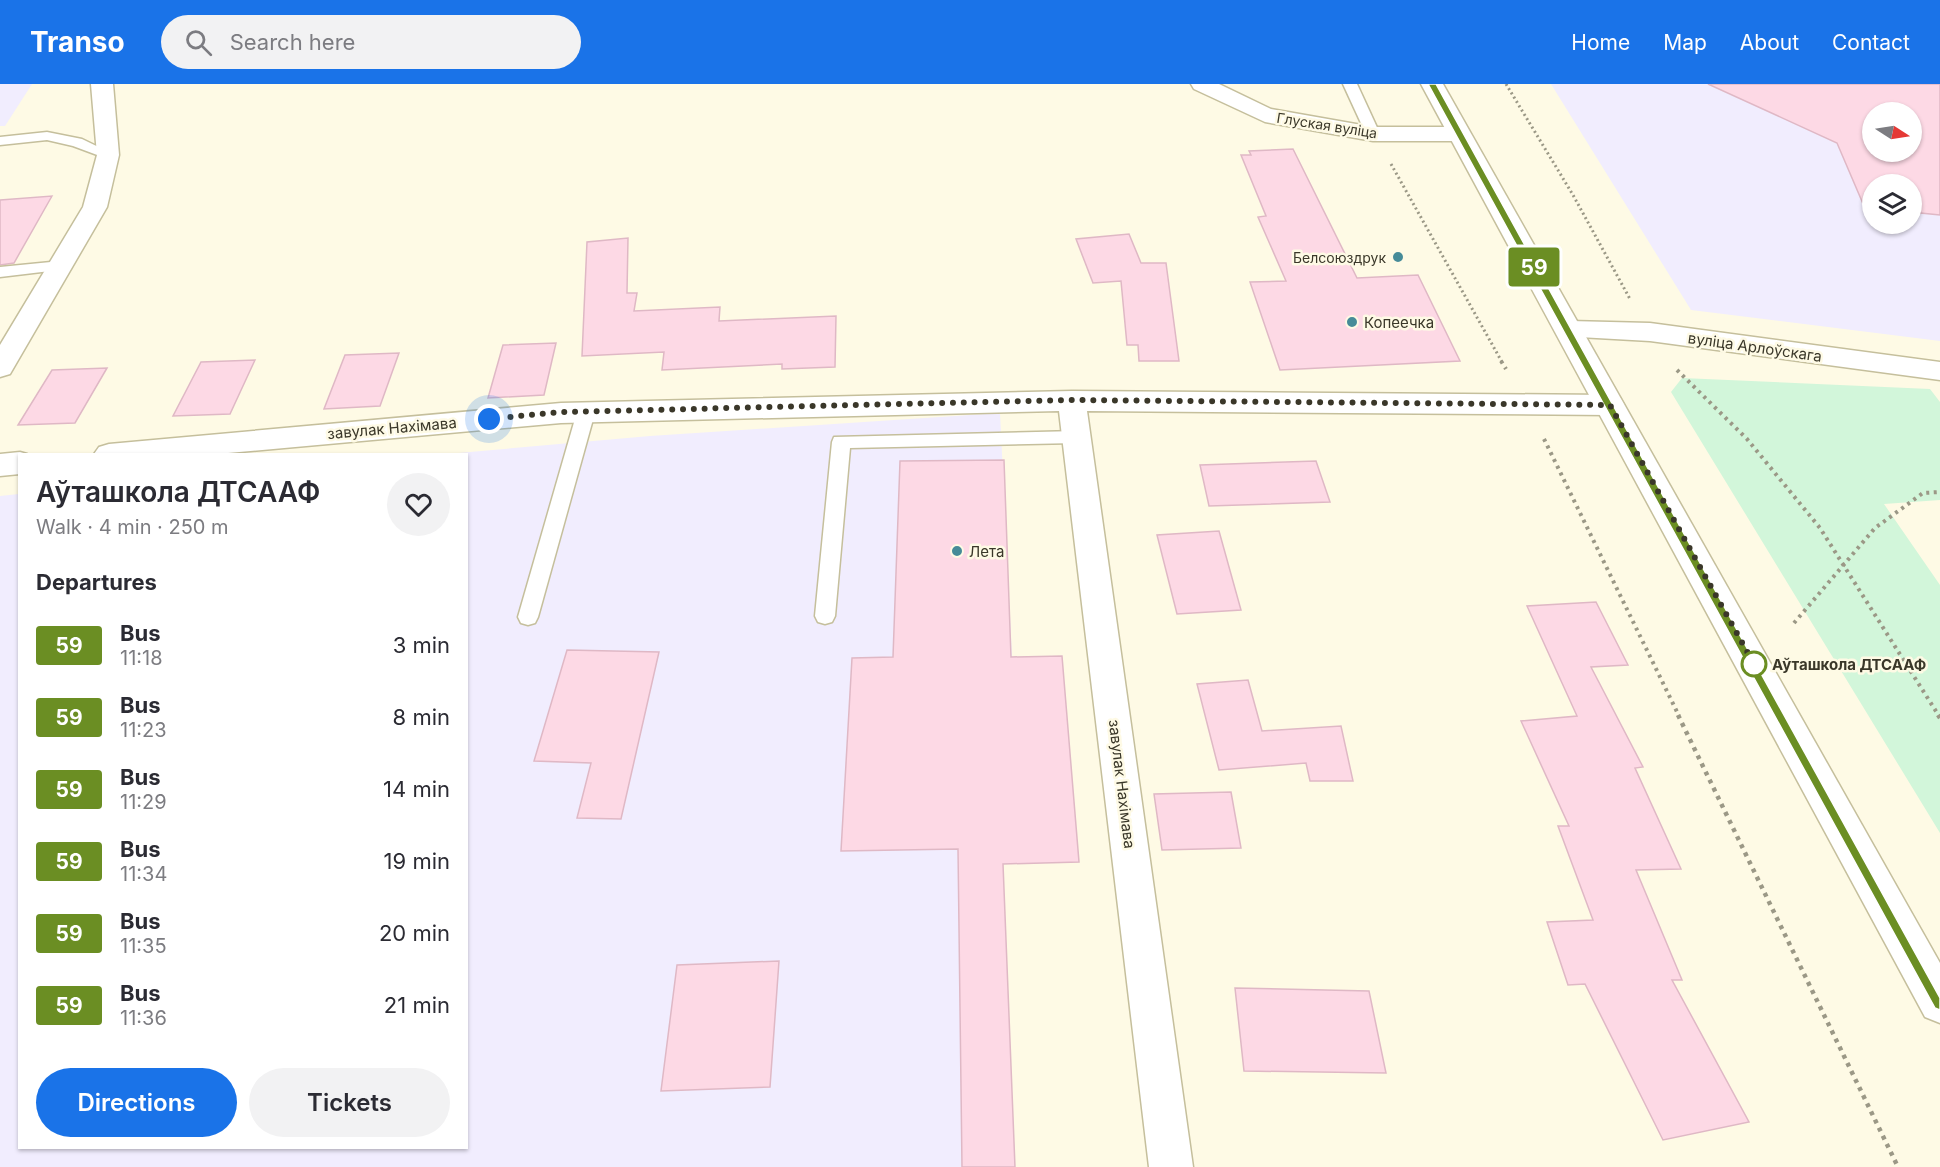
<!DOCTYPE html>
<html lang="en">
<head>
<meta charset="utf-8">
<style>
	:root { --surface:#fff; --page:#f2f2f3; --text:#2b2b33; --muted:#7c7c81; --accent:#1a73e8 }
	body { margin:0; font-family:Inter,sans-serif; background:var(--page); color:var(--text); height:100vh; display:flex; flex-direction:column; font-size:22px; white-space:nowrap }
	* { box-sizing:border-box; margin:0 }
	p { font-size:20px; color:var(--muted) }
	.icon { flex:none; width:33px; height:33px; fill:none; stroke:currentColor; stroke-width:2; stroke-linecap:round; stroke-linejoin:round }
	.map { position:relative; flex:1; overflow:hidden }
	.drawer { position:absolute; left:18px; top:369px; width:450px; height:696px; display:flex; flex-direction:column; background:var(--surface); border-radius:0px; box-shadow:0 2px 4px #0004 }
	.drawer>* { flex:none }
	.badge { padding:0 12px; border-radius:4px; font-size:21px; line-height:39px }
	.needle { width:39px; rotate:102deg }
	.fabs { position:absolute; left:1862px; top:18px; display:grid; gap:12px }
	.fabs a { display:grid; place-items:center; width:60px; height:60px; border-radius:50%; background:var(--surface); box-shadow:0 2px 4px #0004; font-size:30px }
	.you { position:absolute; width:30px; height:30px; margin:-15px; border:4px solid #fff; border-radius:50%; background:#1a73e8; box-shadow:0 0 0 9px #1a73e833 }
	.map>.badge { position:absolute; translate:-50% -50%; box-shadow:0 0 0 3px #fff }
	h2 { padding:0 18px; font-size:22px; line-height:54px }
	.round { display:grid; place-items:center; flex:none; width:63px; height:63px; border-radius:32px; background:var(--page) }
	.summary { display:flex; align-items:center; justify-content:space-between; height:102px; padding:0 18px }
	h1 { font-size:28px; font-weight:600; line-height:45px }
	.button { display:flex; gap:12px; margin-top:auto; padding:12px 18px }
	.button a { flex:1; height:69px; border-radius:36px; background:var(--accent); color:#fff; font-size:24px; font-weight:600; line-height:69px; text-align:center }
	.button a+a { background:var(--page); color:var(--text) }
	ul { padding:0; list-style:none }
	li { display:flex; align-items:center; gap:18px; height:72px; padding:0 18px }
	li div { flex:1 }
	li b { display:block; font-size:22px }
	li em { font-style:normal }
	li .badge { min-width:66px; font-weight:700; text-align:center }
	header { display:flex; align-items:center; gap:36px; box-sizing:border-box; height:84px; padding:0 30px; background:var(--accent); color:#fff }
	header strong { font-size:28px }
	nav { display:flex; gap:33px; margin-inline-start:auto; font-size:21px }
	.search { width:420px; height:54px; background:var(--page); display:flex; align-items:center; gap:15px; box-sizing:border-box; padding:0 21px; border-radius:33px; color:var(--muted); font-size:22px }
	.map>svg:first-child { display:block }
	.industrial { fill:#f1edfe; fill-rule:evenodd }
	.green { fill:#d2f6da }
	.building { fill:#fdd9e5; stroke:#dfb8c5; stroke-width:1.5; fill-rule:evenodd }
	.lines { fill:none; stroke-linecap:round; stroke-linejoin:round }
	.service-casing { stroke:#c5bf9c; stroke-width:3 }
	.minor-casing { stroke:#c5bf9c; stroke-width:3 }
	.tertiary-casing { stroke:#c5bf9c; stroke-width:3 }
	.primary-casing { stroke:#c5bf9c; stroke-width:3 }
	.path-far2 { stroke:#9b9886; stroke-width:3; stroke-dasharray:2 3; stroke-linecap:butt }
	.path-far1 { stroke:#9b9886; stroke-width:4; stroke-dasharray:3 4.5; stroke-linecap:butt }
	.path { stroke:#9b9886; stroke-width:4.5; stroke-dasharray:4 5; stroke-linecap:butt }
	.service { fill:#fff; fill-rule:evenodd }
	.minor { fill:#fff; fill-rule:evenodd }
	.tertiary { fill:#fff; fill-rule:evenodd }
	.primary { fill:#fff; fill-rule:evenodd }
	.line { fill:#6b8e23; stroke:#fff; stroke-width:1.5 }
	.walk { stroke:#3a3729; stroke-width:6; stroke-dasharray:0 10.8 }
	.poi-dot { fill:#468b98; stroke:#fefae5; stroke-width:2 }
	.stop-dot { fill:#fff; stroke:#6b8e23; stroke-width:3 }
	.labels { text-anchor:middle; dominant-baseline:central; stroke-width:5; stroke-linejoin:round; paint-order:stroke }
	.far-street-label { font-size:14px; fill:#3a3729; stroke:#fefae5 }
	.far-poi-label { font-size:14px; fill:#3a3729; stroke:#fefae5; text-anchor:end }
	.poi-label { font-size:15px; fill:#3a3729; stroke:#fefae5; text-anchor:start }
	.street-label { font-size:15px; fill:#3a3729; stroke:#fefae5 }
	.stop-label { font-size:15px; font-weight:bold; fill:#3a3729; stroke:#fefae5; text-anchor:start }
</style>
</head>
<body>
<header>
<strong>Transo</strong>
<div class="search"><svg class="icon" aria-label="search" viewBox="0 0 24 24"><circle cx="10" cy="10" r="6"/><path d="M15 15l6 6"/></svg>Search here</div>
<nav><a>Home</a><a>Map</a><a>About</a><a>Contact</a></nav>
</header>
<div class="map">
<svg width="1940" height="1083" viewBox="0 0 1940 1083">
	<rect width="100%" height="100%" fill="#fefae5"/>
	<g class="industrial">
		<polygon points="0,0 32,0 5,42 0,42"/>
		<path d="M 1551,0 L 1940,0 L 1940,257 L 1691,226 ZM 1872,28 L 1911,28 L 1911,68 L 1872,68 ZM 1872,100 L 1911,100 L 1911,140 L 1872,140 Z"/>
		<polygon points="1000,329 1012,573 1062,572 1079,778 1003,780 1015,1083 0,1083 0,412 19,410 20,1064 466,1064 466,370 447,370 650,352"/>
	</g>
	<polygon class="green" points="1682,294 1930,305 1940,318 1940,416 1884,420 1940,501 1940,749 1671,308"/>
	<g class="building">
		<path d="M 1708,0 L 1940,0 L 1940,131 L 1911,128 L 1911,100 L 1872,100 L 1872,123 L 1864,122 L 1837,59 ZM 1872,28 L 1911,28 L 1911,68 L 1872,68 Z"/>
		<polygon points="1293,65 1357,194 1418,191 1460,277 1280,286 1250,198 1286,197 1258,133 1266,132 1241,71 1251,71 1249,67"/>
		<polygon points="52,112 14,179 0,181 0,116"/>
		<polygon points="1129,150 1141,179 1166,179 1179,277 1139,277 1138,261 1127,261 1121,197 1093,199 1076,155"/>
		<polygon points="628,154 627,209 637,209 634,227 720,223 719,237 836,232 835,283 782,285 782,280 662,286 664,268 582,272 587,158"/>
		<polygon points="556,259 544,311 488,314 503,261"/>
		<polygon points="399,269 380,322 324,325 345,271"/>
		<polygon points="255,276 230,330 173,332 201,278"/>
		<polygon points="107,284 75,339 18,341 52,286"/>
		<polygon points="1004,376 1011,573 1062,572 1079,778 1003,780 1015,1083 962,1083 958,765 841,767 852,574 893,573 900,377"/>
		<polygon points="1316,377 1330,418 1209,422 1200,381"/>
		<polygon points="1219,447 1241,526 1177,530 1157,451"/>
		<polygon points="1596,518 1628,581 1591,583 1643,683 1635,684 1681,785 1636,786 1682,896 1672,896 1749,1038 1663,1056 1585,900 1568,901 1547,838 1593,836 1558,742 1569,742 1521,637 1577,632 1527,522"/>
		<polygon points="567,566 659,568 621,735 577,734 591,679 534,677"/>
		<polygon points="1248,596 1262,647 1341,642 1353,697 1310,697 1306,679 1219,686 1197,600"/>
		<polygon points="1231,708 1241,764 1162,766 1154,710"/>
		<polygon points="779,877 770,1003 661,1007 677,881"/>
		<polygon points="1235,904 1369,907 1386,989 1244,987"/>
	</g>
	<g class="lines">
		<g class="service-casing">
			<g id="service">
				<polygon points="1343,0 1357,0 1380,50 1378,53 1373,54 1366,50"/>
				<polygon points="47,48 82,55 115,71 108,75 73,62 47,56 0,61 0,53"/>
				<polygon points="61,177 69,182 67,185 0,193 0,183"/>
				<polygon points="586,322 592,324 595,328 538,533 535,539 528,541 521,539 518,533 577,328 580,324"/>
				<polygon points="1077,347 1084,348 1086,353 1084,358 1077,359 850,364 835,532 832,538 825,540 818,538 815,532 832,358 834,353"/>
			</g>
		</g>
		<g class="minor-casing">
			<g id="minor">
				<polygon points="91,0 113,0 119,71 107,123 10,290 0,293 0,261 83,123 97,71"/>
				<polygon points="1191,0 1219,0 1271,25 1373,43 1459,43 1467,45 1470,50 1467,55 1459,57 1373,57 1265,38 1194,5"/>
				<polygon points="1072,307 1610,311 1620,314 1624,321 1620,328 1610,331 1087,327 1193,1083 1149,1083 1059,327 561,339 217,370 94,370 99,363 109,360 561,319"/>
				<polygon points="20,368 27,370 20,370 20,390 0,392 0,370"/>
			</g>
		</g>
		<g class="tertiary-casing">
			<polygon id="tertiary" points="1570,237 1650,239 1940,278 1940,296 1650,257 1561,252 1557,246 1561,240"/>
		</g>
		<g class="primary-casing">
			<polygon id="primary" points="1421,0 1443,0 1940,879 1940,939 1925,933"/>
		</g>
		<g class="path-far2">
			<polyline points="1506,0 1573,111 1630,215"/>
			<polyline points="1391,80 1502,278"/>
		</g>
		<g class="path-far1">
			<polyline points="1501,277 1506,285"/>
			<polyline points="1677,286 1747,355 1820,444 1939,632"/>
			<polyline points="1544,355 1679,632"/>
			<polyline points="1794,539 1875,444 1923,409 1940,408"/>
		</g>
		<g class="path">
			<polyline points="1678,631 1898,1083"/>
			<polyline points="1938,631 1940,634"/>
		</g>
		<use href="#service" class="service"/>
		<use href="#minor" class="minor"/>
		<use href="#tertiary" class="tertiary"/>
		<use href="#primary" class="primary"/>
	</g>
	<polygon class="line" points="1428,0 1436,0 1940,914 1940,926 1935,924"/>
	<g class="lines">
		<polyline class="walk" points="489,335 561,328 1072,316 1610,321 1754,580"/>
	</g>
	<g class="poi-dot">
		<circle cx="1398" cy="173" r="6"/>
		<circle cx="1352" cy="238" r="6"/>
		<circle cx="957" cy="467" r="6"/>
	</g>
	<circle class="stop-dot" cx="1754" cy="580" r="12"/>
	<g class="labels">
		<g class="far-street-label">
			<text transform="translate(1327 41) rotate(9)">Глуская вуліца</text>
		</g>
		<g class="far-poi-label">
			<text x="1386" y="173">Белсоюздрук</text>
		</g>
		<g class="poi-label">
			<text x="1364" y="238">Копеечка</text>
			<text x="969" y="467">Лета</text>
		</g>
		<g class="street-label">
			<text transform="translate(1755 263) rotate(8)">вуліца Арлоўскага</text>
			<text transform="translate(392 344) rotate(-5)">завулак Нахімава</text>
			<text transform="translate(1122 700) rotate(83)">завулак Нахімава</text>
		</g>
		<g class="stop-label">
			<text x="1772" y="580">Аўташкола ДТСААФ</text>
		</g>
	</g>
</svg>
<div class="fabs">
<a><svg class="needle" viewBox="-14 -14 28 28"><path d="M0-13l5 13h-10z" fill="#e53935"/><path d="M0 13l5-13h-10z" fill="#7c7c81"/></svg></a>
<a><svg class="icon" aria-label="layers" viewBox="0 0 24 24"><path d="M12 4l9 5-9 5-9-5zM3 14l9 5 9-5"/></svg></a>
</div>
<div class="you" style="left:489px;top:335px"></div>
<b class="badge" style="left:1534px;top:183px;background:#6b8e23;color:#fff">59</b>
<section class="drawer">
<div class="summary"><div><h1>Аўташкола ДТСААФ</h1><p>Walk · 4 min · 250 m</p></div><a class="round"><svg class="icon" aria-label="heart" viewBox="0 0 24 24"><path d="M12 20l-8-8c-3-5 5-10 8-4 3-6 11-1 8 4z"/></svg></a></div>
<h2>Departures</h2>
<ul>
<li><span class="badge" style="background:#6b8e23;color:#fff">59</span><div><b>Bus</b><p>11:18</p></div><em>3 min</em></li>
<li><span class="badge" style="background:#6b8e23;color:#fff">59</span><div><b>Bus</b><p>11:23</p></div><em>8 min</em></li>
<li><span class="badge" style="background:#6b8e23;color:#fff">59</span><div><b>Bus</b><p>11:29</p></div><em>14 min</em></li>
<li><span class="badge" style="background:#6b8e23;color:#fff">59</span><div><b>Bus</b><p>11:34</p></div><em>19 min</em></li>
<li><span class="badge" style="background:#6b8e23;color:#fff">59</span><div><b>Bus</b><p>11:35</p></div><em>20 min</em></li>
<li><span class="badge" style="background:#6b8e23;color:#fff">59</span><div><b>Bus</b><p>11:36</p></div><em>21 min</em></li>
</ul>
<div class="button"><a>Directions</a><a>Tickets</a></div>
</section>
</div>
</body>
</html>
